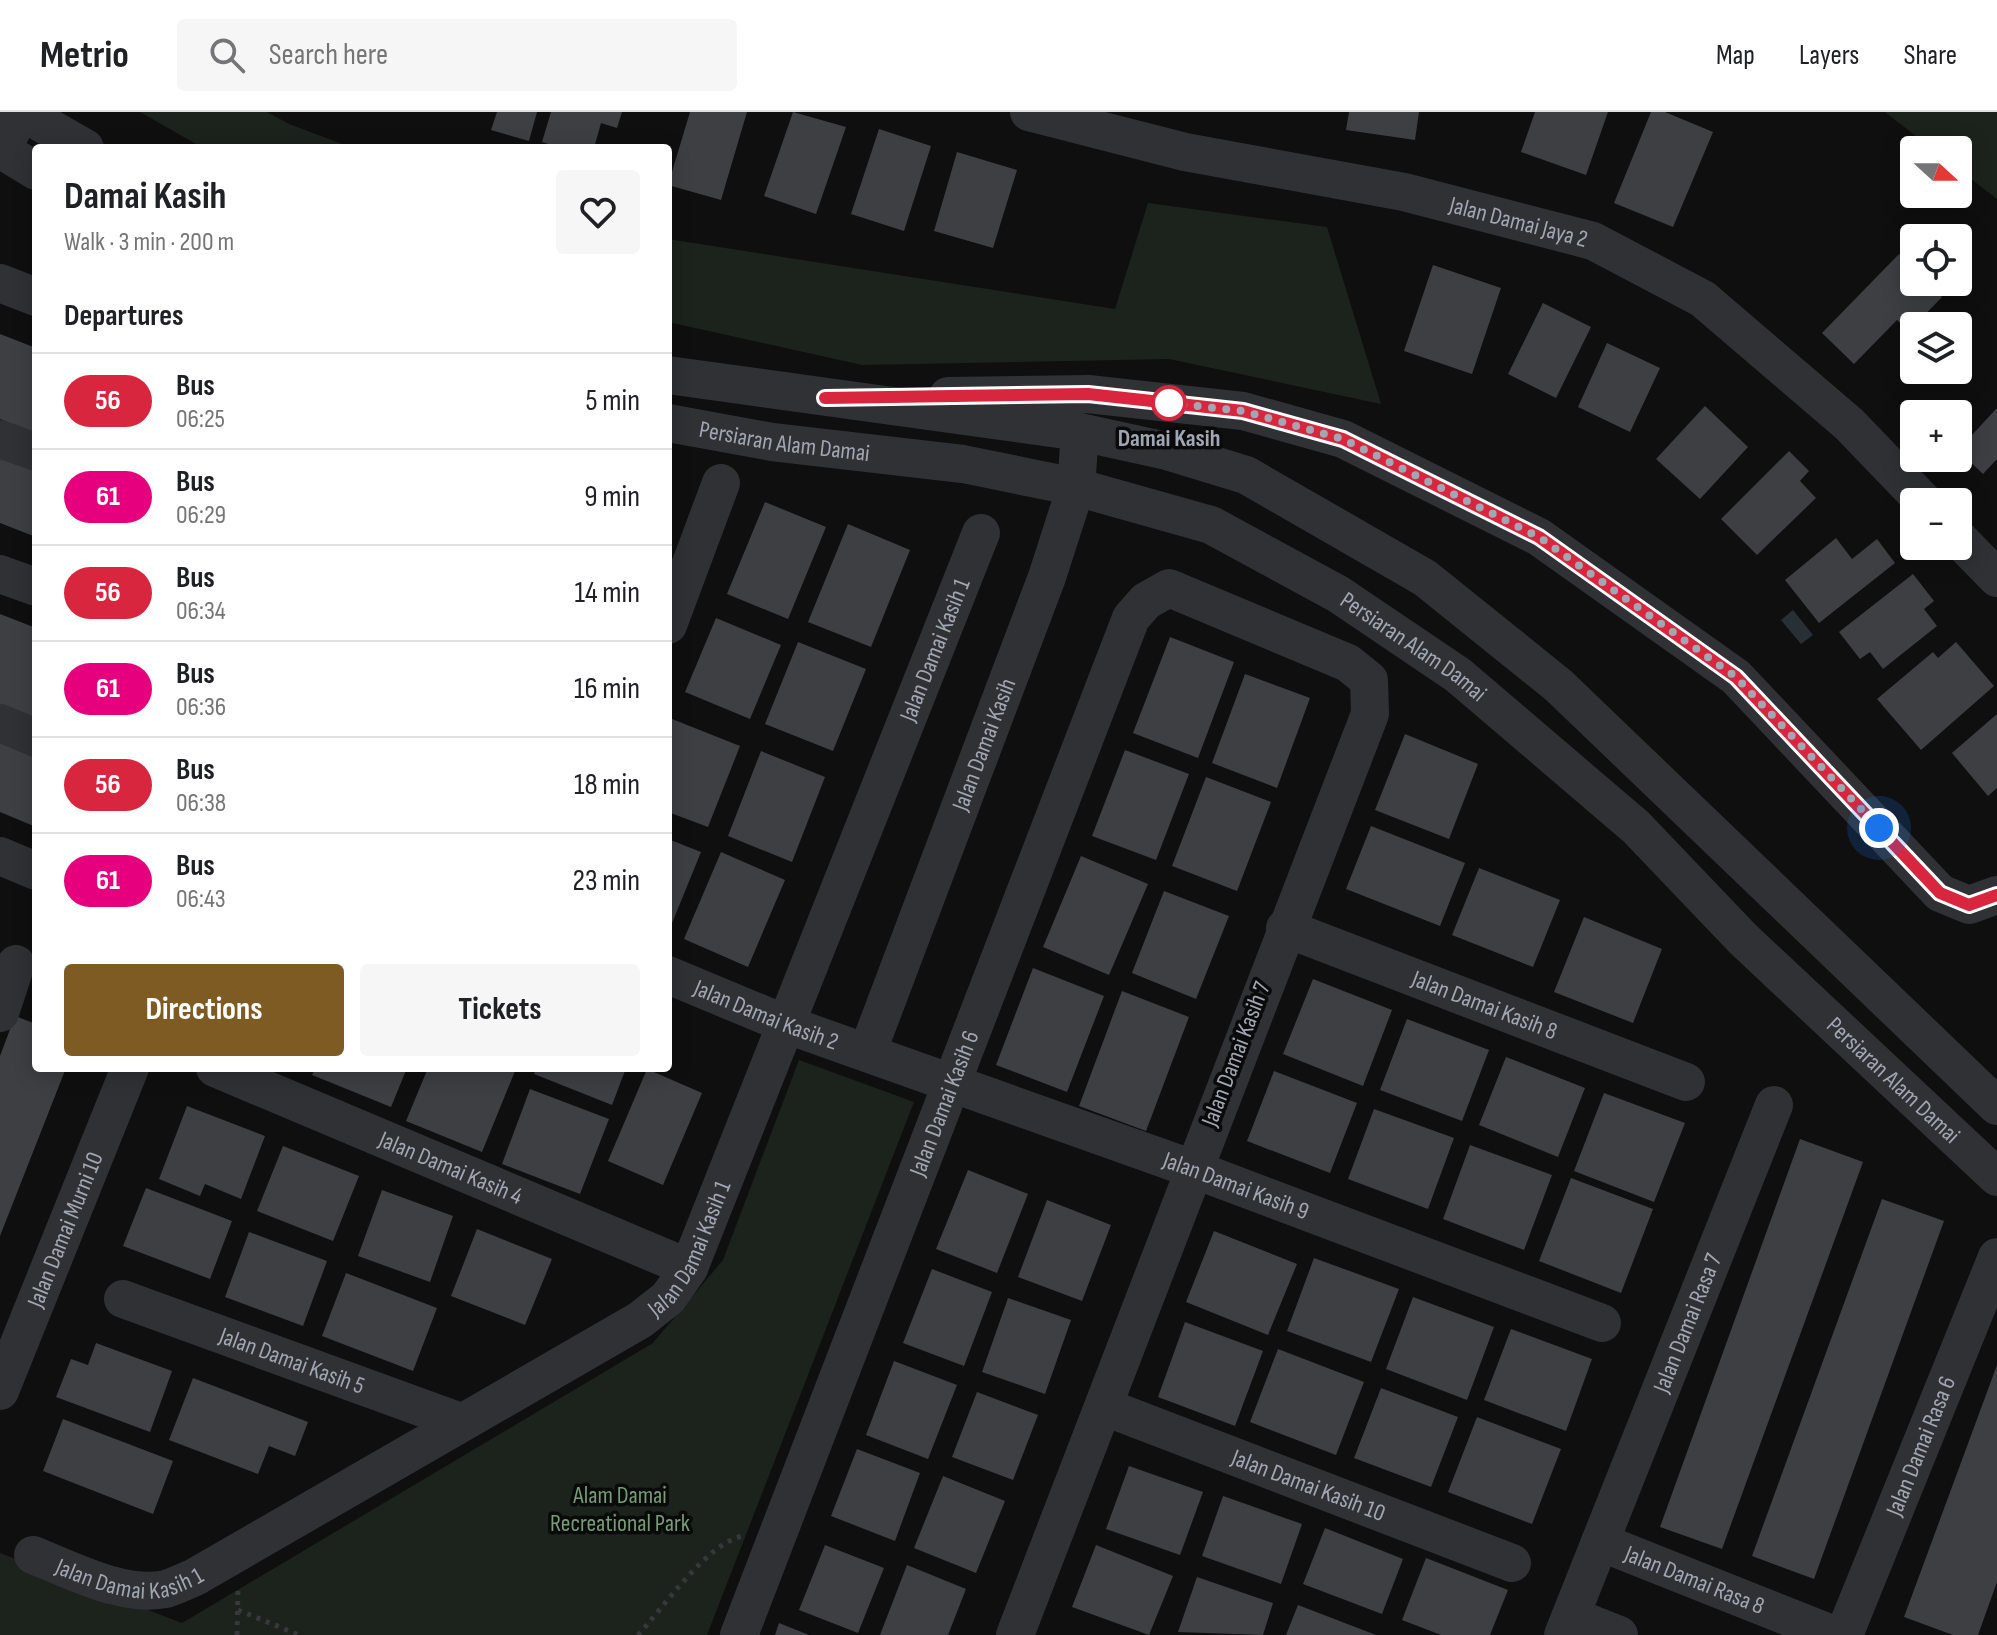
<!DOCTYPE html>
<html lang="en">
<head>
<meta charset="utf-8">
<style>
	:root { --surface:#fff; --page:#f6f6f6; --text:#202124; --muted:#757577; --line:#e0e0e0; --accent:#7f5b24 }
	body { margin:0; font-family:"Sofia Sans Condensed",sans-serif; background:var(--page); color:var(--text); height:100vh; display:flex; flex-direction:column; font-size:30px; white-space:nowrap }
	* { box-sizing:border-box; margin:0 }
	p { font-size:26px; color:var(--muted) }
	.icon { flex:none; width:44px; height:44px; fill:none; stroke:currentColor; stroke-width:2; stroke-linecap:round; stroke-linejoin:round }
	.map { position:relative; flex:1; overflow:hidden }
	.details { position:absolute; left:32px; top:32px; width:640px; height:928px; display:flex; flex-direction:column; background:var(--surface); border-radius:8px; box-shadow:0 4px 20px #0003 }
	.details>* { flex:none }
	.badge { padding:0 16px; border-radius:26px; font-size:28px; line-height:52px }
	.needle { width:52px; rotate:111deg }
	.fabs { position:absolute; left:1900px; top:24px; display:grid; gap:16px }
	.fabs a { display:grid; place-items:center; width:72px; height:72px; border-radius:8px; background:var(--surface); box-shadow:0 4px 20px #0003; font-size:40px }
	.you { position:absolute; width:40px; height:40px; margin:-20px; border:6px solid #fff; border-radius:50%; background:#1a73e8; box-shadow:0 0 0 12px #1a73e833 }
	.map>.badge { position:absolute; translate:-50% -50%; box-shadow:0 0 0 4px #fff }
	h2 { padding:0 32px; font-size:30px; line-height:72px }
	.round { display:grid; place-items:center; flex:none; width:84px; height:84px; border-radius:8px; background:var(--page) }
	.summary { display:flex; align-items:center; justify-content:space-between; height:136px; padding:0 32px }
	h1 { font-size:38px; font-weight:700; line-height:60px }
	.button { display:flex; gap:16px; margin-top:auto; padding:16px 32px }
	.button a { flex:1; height:92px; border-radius:8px; background:var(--accent); color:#fff; font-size:32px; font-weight:700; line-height:92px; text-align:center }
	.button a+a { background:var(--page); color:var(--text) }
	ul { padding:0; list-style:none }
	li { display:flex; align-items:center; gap:24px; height:96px; padding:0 32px; border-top:2px solid var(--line) }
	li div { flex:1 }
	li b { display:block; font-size:30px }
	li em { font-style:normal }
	li .badge { min-width:88px; font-weight:700; text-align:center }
	header { display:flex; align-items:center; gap:48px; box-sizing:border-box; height:112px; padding:0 40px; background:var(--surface); border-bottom:2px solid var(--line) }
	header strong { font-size:38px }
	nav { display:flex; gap:44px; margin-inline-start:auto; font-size:28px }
	.search { width:560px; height:72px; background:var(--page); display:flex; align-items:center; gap:20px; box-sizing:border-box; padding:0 28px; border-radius:8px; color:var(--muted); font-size:30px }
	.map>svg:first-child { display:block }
	.green { fill:#1b231c }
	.water { fill:#283036 }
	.building { fill:#3e3f43 }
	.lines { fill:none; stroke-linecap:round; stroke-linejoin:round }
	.path { stroke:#36383c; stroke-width:5; stroke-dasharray:4 6; stroke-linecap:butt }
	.minor { stroke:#303135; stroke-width:38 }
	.line-casing { stroke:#fff; stroke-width:18 }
	.line { stroke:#d7263d; stroke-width:12 }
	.walk { stroke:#a0a6b2; stroke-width:8; stroke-dasharray:0 14.4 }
	.stop-dot { fill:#fff; stroke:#d7263d; stroke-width:4 }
	.labels { text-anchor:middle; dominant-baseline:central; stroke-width:7; stroke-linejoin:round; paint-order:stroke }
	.street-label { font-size:24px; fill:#a0a6b2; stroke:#0a0a0b }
	.stop-label { font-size:24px; font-weight:bold; fill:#a0a6b2; stroke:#0a0a0b }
	.park-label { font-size:24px; fill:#769d76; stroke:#0a0a0b }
</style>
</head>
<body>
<header>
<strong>Metrio</strong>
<div class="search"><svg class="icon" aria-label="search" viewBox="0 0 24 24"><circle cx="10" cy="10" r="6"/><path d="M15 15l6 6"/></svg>Search here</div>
<nav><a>Map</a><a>Layers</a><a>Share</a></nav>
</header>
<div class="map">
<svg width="1997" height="1523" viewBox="0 0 1997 1523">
	<rect width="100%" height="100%" fill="#0f0f10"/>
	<g class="green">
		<polygon points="140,0 267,0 289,12 353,36 203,36"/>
		<polygon points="1885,0 1997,0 1997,87 1958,57 1958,38 1934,38"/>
		<polygon points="1148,91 1327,115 1381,292 1169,247 862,253 668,210 668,127 1115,197"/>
		<polygon points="799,948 914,990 707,1523 0,1523 0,1441 182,1511 653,1231 723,1148"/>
	</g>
	<polygon class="water" points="1793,498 1813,523 1801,532 1781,508"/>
	<g class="building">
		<polygon points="497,0 537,0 529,29 491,18"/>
		<polygon points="551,0 622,0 617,16 601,11 594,36 561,36 542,30"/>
		<polygon points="690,0 747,0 721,88 668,73"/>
		<polygon points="793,0 846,15 816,102 764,84"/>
		<polygon points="1349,0 1419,0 1415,28 1346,18"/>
		<polygon points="1535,0 1608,0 1586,63 1521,40"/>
		<polygon points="1651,0 1665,0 1713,20 1673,115 1614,91"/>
		<polygon points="879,17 931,34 904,119 851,102"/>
		<polygon points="957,40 1017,58 993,136 934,119"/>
		<polygon points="1899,142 1914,157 1914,170 1927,170 1942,185 1909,219 1897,208 1854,252 1822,221"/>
		<polygon points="1433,153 1501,176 1472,262 1404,239"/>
		<polygon points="1543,191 1591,215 1556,286 1508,262"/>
		<polygon points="0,222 36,236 36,322 0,307"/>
		<polygon points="1607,231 1660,256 1630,320 1578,295"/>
		<polygon points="1705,294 1748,335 1700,387 1656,347"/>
		<polygon points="1997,296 1997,347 1983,362 1958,338"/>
		<polygon points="0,332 36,346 36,425 0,411"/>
		<polygon points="1789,339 1809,359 1800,369 1816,386 1757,443 1721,407"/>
		<polygon points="765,390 826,415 788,507 727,482"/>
		<polygon points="848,412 910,438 871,535 808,510"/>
		<polygon points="1836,426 1852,447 1877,427 1895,451 1819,511 1785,468"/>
		<polygon points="1913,462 1934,489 1924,497 1937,514 1883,557 1870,540 1860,547 1839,520"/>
		<polygon points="0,502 36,516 36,608 0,594"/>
		<polygon points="716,506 781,533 750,607 685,580"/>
		<polygon points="1170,525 1234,550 1198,646 1133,621"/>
		<polygon points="798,530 866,557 833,639 765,612"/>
		<polygon points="1956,530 1994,574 1921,638 1877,587 1933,540 1938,546"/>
		<polygon points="1245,562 1310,586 1277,676 1212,651"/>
		<polygon points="1997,602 1997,676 1988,684 1952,641"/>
		<polygon points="672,607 740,634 708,715 668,700 668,616"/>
		<polygon points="0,622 36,637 36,715 0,700"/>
		<polygon points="1405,622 1478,652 1449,727 1375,698"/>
		<polygon points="1125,638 1189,662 1156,748 1092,724"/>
		<polygon points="761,639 825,665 792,750 728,724"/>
		<polygon points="1206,665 1271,690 1237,779 1172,754"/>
		<polygon points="1371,714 1465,751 1440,814 1346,777"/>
		<polygon points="668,727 701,740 668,821"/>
		<polygon points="721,740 785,768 748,855 684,827"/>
		<polygon points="1081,744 1148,772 1109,863 1043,835"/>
		<polygon points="1479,756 1560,788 1533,855 1452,823"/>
		<polygon points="1164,779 1229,804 1196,887 1132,861"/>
		<polygon points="1584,805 1662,837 1633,911 1554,880"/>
		<polygon points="1033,856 1104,884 1067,980 996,953"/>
		<polygon points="1313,867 1392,898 1363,974 1283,942"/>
		<polygon points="1122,879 1189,905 1146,1019 1079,994"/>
		<polygon points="15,904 36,912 36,956 66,956 0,1124 0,944"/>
		<polygon points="1407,907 1489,938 1462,1009 1380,978"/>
		<polygon points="1506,945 1585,976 1558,1045 1479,1013"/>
		<polygon points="315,956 407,956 391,995 312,963"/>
		<polygon points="428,956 507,956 515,959 482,1040 406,1009"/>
		<polygon points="536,956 626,956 612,993 534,962"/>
		<polygon points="647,957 702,981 663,1073 608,1049"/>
		<polygon points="1274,959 1357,991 1330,1061 1247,1029"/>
		<polygon points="530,977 609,1007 580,1082 502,1052"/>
		<polygon points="1604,981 1685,1011 1654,1090 1574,1059"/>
		<polygon points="187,994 265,1024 241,1087 205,1072 200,1084 159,1067"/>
		<polygon points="1374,997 1454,1026 1428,1097 1348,1067"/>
		<polygon points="1800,1027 1863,1050 1722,1437 1660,1415"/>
		<polygon points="1470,1033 1552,1063 1524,1138 1443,1107"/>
		<polygon points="283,1034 359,1064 333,1129 257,1099"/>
		<polygon points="968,1058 1028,1082 997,1161 936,1137"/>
		<polygon points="1571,1066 1653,1097 1621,1181 1539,1149"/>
		<polygon points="146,1076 232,1109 210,1167 123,1134"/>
		<polygon points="382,1078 453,1104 430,1170 358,1144"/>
		<polygon points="1882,1087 1944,1109 1814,1467 1752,1444"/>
		<polygon points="1047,1088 1111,1113 1082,1189 1018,1165"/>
		<polygon points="477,1117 552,1147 525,1213 451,1184"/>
		<polygon points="1214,1119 1297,1152 1268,1223 1186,1190"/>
		<polygon points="249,1120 327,1149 303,1214 225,1185"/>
		<polygon points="1314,1146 1399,1177 1371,1250 1287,1219"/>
		<polygon points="932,1157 992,1180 964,1254 903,1231"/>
		<polygon points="346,1161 437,1196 413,1259 322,1224"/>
		<polygon points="1413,1185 1494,1215 1467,1288 1386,1257"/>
		<polygon points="1008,1186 1071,1208 1045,1282 982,1260"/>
		<polygon points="1185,1210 1263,1239 1235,1314 1158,1285"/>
		<polygon points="1511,1217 1592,1247 1566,1319 1484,1288"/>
		<polygon points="96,1231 172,1259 150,1320 56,1285 71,1247 88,1253"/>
		<polygon points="1278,1237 1364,1270 1336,1343 1250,1310"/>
		<polygon points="894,1249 957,1273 928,1347 866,1323"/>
		<polygon points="1997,1253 1997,1470 1978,1523 1953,1523 1904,1505"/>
		<polygon points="193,1266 308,1310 295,1344 269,1334 258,1362 169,1328"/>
		<polygon points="1381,1276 1458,1305 1431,1375 1354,1346"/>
		<polygon points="977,1280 1038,1303 1013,1368 952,1345"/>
		<polygon points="1477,1305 1561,1337 1532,1412 1448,1380"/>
		<polygon points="63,1307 173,1349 153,1402 43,1359"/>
		<polygon points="857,1337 920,1361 895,1429 831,1404"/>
		<polygon points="1129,1354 1203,1380 1180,1443 1106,1417"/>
		<polygon points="943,1364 1005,1389 976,1461 914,1436"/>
		<polygon points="1223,1384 1302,1412 1281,1472 1202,1444"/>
		<polygon points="1325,1416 1403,1447 1382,1502 1303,1472"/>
		<polygon points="825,1433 884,1456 858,1521 799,1498"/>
		<polygon points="1096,1433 1173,1464 1149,1523 1072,1495"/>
		<polygon points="1426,1446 1508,1478 1490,1523 1441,1523 1402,1508"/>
		<polygon points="907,1453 966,1477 948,1523 880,1523"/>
		<polygon points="1197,1465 1273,1491 1263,1523 1178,1520"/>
		<polygon points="1298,1493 1376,1523 1286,1523"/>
		<polygon points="779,1511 809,1523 775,1523"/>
	</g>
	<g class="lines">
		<g class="path">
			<polyline points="238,1498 299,1523"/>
			<polyline points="237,1523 238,1476"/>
			<path d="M 638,1523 C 663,1496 708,1430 743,1424"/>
		</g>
		<g class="minor">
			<polyline points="22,0 85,36"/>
			<path id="s1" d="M 1029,0 L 1185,40 L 1404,80 L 1593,129 L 1703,187 L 1849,312 L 1924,390"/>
			<polyline points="0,37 36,59"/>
			<polyline points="0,40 22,0"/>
			<polyline points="0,171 36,185"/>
			<polyline points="668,263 1080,320 1167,339 1246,363 1425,466 1558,573 1997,994"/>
			<polyline points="948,284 1088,282 1243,299 1343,327 1539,425 1736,565 1940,781 1969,793 1997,783"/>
			<path id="s2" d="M 668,311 L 772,330 L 963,352 L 1076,375 L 1211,413 L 1338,482 L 1458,563 L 1636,715 L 1743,827 L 1997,1065"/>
			<polyline points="0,327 36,340"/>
			<polyline points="1958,426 1997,466"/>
			<polyline points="0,462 36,475"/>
			<polyline points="668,513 721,371"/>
			<polyline points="0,611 36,626"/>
			<polyline points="0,744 36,759"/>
			<path id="s3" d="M 1285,816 L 1686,970"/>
			<path id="s4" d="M 668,863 L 788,913 L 1193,1057 L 1602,1211"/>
			<polyline points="0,901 16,852"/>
			<path id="s5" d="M 867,941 L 1047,465 L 1076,375 L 1080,320"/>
			<path id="s6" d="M 215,956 L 689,1156"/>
			<path id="s7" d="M 123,1187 L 461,1310"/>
			<path id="s8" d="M 0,1279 L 130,956"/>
			<path id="s9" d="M 1105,1295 L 1512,1451"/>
			<path id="s10" d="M 1600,1430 L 1834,1523"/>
			<path id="s11" d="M 33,1443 C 71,1458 123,1486 166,1477 C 175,1474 186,1469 195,1465 L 640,1208 L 668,1186 L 689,1156 L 981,421"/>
			<polyline points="1571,1504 1619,1523"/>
			<path id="s12" d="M 739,1523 L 1131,506 L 1146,489 L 1169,476 L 1348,551 L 1369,568 L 1370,602 L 1015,1523"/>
			<path id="s13" d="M 1563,1523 L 1774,993"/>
			<path id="s14" d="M 1844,1523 L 1997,1145"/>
		</g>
	</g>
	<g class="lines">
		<g class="line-casing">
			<polyline id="line" points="825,286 1088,282 1243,299 1343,327 1539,425 1736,565 1940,781 1969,793 1997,783"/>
		</g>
		<use href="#line" class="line"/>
		<polyline class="walk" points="1169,291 1243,299 1343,327 1539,425 1736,565 1879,716"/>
	</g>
	<circle class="stop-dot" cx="1169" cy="291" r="16"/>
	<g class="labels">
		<g class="street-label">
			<text stroke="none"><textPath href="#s1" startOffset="502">Jalan Damai Jaya 2</textPath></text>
			<text stroke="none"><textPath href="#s2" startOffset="118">Persiaran Alam Damai</textPath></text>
			<text stroke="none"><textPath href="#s2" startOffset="790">Persiaran Alam Damai</textPath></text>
			<text stroke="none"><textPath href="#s11" startOffset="1422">Jalan Damai Kasih 1</textPath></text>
			<text stroke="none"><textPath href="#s5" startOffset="330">Jalan Damai Kasih</textPath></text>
			<text stroke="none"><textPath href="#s3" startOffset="214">Jalan Damai Kasih 8</textPath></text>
			<text stroke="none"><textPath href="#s4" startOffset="106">Jalan Damai Kasih 2</textPath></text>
			<text transform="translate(1236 942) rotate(-69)">Jalan Damai Kasih 7</text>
			<text stroke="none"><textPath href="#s2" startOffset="1438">Persiaran Alam Damai</textPath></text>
			<text stroke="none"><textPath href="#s12" startOffset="570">Jalan Damai Kasih 6</textPath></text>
			<text stroke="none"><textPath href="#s6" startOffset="256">Jalan Damai Kasih 4</textPath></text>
			<text stroke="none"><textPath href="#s4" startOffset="606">Jalan Damai Kasih 9</textPath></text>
			<text stroke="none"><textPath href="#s8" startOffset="174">Jalan Damai Murni 10</textPath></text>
			<text stroke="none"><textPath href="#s11" startOffset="774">Jalan Damai Kasih 1</textPath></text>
			<text stroke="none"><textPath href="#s13" startOffset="336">Jalan Damai Rasa 7</textPath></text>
			<text stroke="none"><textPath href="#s7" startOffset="180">Jalan Damai Kasih 5</textPath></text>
			<text stroke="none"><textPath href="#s14" startOffset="204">Jalan Damai Rasa 6</textPath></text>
			<text stroke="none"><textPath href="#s9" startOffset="218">Jalan Damai Kasih 10</textPath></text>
			<text stroke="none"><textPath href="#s11" startOffset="102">Jalan Damai Kasih 1</textPath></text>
			<text stroke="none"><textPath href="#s10" startOffset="102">Jalan Damai Rasa 8</textPath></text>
		</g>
		<g class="stop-label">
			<text x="1169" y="326">Damai Kasih</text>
		</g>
		<g class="park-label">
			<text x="620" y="1383">Alam Damai<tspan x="620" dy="28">Recreational Park</tspan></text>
		</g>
	</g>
</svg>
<div class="fabs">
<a><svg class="needle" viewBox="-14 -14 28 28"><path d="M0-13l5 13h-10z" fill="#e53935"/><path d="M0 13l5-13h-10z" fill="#757577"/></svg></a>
<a><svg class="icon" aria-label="locate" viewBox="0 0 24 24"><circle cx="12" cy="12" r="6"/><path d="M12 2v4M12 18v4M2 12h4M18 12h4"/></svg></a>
<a><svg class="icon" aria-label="layers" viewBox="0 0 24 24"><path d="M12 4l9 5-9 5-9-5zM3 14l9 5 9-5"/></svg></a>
<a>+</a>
<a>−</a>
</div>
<div class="you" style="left:1879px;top:716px"></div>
<section class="details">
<div class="summary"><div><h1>Damai Kasih</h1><p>Walk · 3 min · 200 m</p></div><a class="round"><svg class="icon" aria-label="heart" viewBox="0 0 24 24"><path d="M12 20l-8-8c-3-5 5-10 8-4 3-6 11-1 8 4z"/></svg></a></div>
<h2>Departures</h2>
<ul>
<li><span class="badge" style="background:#d7263d;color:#fff">56</span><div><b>Bus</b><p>06:25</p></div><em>5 min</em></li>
<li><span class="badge" style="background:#e6007e;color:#fff">61</span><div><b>Bus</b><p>06:29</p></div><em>9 min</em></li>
<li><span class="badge" style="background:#d7263d;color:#fff">56</span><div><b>Bus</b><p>06:34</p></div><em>14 min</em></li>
<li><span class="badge" style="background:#e6007e;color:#fff">61</span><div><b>Bus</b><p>06:36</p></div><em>16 min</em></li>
<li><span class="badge" style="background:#d7263d;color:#fff">56</span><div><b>Bus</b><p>06:38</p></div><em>18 min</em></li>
<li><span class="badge" style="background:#e6007e;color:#fff">61</span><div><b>Bus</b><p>06:43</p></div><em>23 min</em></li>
</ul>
<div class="button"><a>Directions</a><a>Tickets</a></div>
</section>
</div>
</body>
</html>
